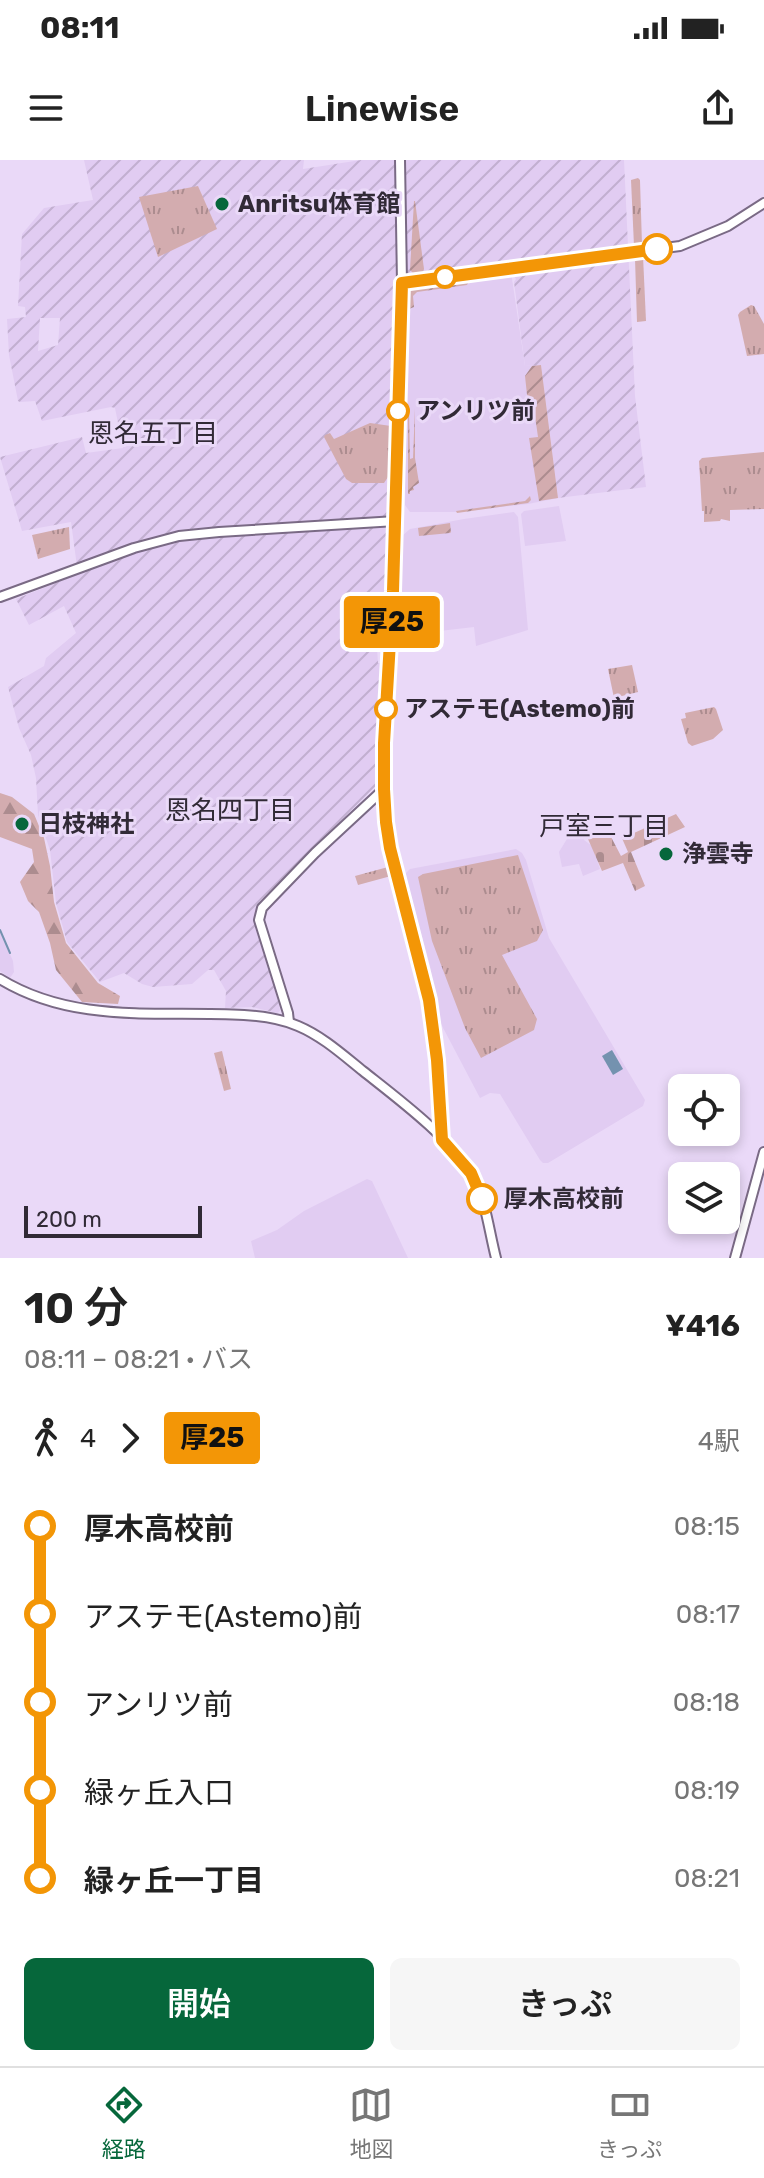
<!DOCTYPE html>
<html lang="ja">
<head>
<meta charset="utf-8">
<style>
	:root { --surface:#fff; --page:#f6f6f6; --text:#222; --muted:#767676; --line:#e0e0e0; --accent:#06673b }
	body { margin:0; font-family:Rubik,"Noto Sans JP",sans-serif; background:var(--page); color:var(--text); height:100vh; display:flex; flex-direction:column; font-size:30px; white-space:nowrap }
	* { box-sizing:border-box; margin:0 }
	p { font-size:26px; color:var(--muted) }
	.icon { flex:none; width:44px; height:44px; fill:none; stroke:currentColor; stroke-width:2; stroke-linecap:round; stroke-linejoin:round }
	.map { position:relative; height:1098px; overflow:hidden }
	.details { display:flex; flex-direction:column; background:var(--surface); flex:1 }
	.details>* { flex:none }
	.badge { padding:0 16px; border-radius:6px; font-size:28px; line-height:52px }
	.tools { position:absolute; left:668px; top:914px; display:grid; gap:16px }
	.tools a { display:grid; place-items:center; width:72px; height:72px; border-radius:12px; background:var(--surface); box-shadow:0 4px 12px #0003; font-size:40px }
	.scale { position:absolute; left:24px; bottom:20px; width:178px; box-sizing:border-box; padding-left:8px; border:4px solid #312a36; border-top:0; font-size:22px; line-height:28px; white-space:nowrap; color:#312a36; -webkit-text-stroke:6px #ead9f8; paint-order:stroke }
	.map>.badge { position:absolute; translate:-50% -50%; box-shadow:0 0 0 4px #fff }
	.legs { display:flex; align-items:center; gap:12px; height:88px; padding:0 24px; font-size:26px }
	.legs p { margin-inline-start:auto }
	.headline { display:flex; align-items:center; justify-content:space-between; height:136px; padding:0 24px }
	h1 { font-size:44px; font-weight:600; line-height:60px }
	.primary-button { display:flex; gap:16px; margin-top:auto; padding:16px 24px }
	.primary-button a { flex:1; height:92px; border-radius:12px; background:var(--accent); color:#fff; font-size:32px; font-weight:600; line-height:92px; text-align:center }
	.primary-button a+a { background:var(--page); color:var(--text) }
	ul { padding:0 24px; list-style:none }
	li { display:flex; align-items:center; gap:28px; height:88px; font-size:30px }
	li i { display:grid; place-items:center; width:12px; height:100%; margin:0 10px; background:currentColor }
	li i::after { content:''; width:20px; height:20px; margin:-10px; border:6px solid; border-radius:50%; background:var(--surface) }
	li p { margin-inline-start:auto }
	li:first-child i { background:linear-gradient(#0000 50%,currentColor 0) }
	li:last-child i { background:linear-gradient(currentColor 50%,#0000 0) }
	.status { display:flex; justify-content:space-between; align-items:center; height:56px; padding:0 40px; background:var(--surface); direction:ltr }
	.status svg { height:22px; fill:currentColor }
	header { display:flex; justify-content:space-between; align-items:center; height:104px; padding:0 24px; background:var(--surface); font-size:36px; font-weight:600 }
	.tab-bar { display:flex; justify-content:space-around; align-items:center; height:112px; border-top:2px solid var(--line); background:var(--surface); font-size:22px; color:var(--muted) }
	.tab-bar a { display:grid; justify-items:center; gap:4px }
	.tab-bar .active { color:var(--accent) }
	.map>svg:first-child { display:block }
	.built { fill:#e1ccf2 }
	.industrial { fill:url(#industrial-furrows); fill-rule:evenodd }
	.forest { fill:url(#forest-firs) }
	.cemetery { fill:url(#cemetery-stones) }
	.park { fill:url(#park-tufts) }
	.garden { fill:url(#garden-furrows) }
	.water { fill:#7492af }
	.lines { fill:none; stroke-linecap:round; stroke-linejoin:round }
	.stream { stroke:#7492af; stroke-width:2 }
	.minor-casing { stroke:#7a6a85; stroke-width:12 }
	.minor { stroke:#fff; stroke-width:8 }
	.line-1-casing { stroke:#fff; stroke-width:18 }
	.line-1 { stroke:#f39606; stroke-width:12 }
	.poi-dot { fill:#06673b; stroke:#ead9f8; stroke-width:3 }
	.stop-1-dot { fill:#fff; stroke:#f39606; stroke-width:4 }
	.labels { text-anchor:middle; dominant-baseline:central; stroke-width:6; stroke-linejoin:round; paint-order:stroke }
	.poi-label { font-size:24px; font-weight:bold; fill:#312a36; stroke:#ead9f8; text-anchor:start }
	.stop-label { font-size:24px; font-weight:bold; fill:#312a36; stroke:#ead9f8; text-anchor:start }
	.neighbourhood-label { font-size:26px; fill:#312a36; stroke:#ead9f8 }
</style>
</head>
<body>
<div class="status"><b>08:11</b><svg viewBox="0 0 49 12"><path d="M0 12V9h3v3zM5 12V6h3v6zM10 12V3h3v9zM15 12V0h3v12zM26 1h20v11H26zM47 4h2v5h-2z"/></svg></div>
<header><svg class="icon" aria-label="menu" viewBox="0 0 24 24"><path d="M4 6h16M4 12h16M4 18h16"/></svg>Linewise<svg class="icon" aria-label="share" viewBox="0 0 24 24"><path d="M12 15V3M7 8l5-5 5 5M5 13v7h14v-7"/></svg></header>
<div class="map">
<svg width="764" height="1098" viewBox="0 0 764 1098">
	<defs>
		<pattern id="industrial-furrows" width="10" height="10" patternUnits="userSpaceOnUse" patternTransform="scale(2)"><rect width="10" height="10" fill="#e1ccf2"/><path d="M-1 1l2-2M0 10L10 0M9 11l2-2" fill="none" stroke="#c2afd0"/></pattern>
		<pattern id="forest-firs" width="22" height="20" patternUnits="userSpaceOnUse" patternTransform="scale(2)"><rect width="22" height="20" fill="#d3acaf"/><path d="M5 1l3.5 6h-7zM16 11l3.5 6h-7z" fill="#ac8c8f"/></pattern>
		<pattern id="cemetery-stones" width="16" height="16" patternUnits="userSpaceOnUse" patternTransform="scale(2)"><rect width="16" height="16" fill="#d3acaf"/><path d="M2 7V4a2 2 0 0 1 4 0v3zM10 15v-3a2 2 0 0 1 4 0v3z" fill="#ac8c8f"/></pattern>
		<pattern id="park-tufts" width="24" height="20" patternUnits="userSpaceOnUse" patternTransform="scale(2)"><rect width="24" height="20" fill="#d3acaf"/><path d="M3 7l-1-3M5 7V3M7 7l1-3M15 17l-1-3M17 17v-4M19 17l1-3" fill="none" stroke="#ac8c8f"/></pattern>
		<pattern id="garden-furrows" width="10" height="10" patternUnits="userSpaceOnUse" patternTransform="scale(2)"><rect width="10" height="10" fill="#d3acaf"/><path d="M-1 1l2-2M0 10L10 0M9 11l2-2" fill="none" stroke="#ac8c8f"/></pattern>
	</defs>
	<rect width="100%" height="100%" fill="#ead9f8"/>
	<g class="built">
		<polygon points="511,112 525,206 541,204 558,338 528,344 455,352 410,352 405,345 407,125"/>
		<polygon points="559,346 566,381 525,386 521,354 524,351"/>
		<polygon points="514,352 518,357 528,470 476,486 474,467 396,476 402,376 410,369 464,359"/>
		<polygon points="582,671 584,680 592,686 600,709 583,716 579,704 562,707 559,692 570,674"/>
		<polygon points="516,689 522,693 526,700 549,778 645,940 643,946 548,1003 543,1003 540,1000 500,934 490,933 480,938 440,862 430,806 405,714 410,709"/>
		<polygon points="0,771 13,801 14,812 10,818 0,811"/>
		<polygon points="367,1019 372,1021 408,1098 255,1098 251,1081 277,1070 304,1051"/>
	</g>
	<path class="industrial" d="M 84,0 L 304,0 L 303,9 L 361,0 L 624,0 L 635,236 L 646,327 L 558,338 L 541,205 L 525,206 L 514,122 L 516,119 L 511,110 L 393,120 L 393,267 L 384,474 L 376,472 L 378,503 L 382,503 L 376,626 L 259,742 L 255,763 L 279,844 L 280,851 L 277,853 L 252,847 L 225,848 L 226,831 L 214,810 L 208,810 L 192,824 L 153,827 L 142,824 L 124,813 L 100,822 L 67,782 L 56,743 L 50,690 L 38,655 L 36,618 L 31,595 L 19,568 L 8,527 L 44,506 L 46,498 L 76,473 L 64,446 L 29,465 L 16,439 L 78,414 L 71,362 L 22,371 L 0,297 L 82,277 L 86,293 L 123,288 L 115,248 L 111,247 L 42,261 L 35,241 L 20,242 L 18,241 L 9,195 L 7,159 L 26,157 L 25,147 L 18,146 L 22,74 L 44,48 L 93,40 ZM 40,158 L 60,158 L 58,185 L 38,191 Z"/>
	<polygon class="forest" points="0,633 12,637 34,654 44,678 50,706 54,742 66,783 98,823 120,836 118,844 82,842 56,810 50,783 39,752 28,741 20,722 34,702 32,689 0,677"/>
	<polygon class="cemetery" points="676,654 685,667 631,692 645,726 635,731 623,703 602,711 588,679 610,675 621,696 628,692 621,676 634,673"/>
	<g class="park">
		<polygon points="638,18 640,20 642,85 634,86 631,20"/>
		<polygon points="198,26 217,69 158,97 139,37"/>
		<polygon points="643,96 646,161 637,162 635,99 636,97"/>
		<polygon points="751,145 754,146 764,164 764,194 747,196 738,155 740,152"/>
		<polygon points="370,263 391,266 390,314 384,323 352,323 346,319 324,277 325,275 330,273 334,279"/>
		<polygon points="764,292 764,349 730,350 730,361 721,359 720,361 704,362 704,351 702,351 699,301 702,298"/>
		<polygon points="69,367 70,389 38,399 32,375"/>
		<polygon points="632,505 638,532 614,538 608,509"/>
		<polygon points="714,547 716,549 723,570 713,579 692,586 688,583 681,559 686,558 685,553"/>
		<polygon points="518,695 543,770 537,781 502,795 537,859 534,870 481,898 465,868 432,781 418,717 423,714"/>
		<polygon points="388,707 391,716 358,725 355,716"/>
		<polygon points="222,891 231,929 224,931 214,893"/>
	</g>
	<g class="garden">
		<polygon points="414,41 415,41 424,109 423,112 413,113 410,110"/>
		<polygon points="471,118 467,125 417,132 413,136 414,147 409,149 408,131 418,124"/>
		<polygon points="541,205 558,338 539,341 529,278 538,277 534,249 528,244 525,216 532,206"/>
		<polygon points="415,248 415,298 419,323 413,327 414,330 410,331 410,334 408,334 408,252 409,251 410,299 413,298"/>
		<polygon points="530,336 531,340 528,343 457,353 456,351 525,341"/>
		<polygon points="450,363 451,372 450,373 419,376 418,368"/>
	</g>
	<polygon class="water" points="612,890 623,909 613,915 602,896"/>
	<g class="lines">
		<polyline class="stream" points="0,770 10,793"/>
		<g class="minor-casing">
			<g id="minor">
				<polyline points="400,0 402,123 396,348 384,629 390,688 429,840 437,900 442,980"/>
				<polyline points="402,123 680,86 728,66 764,43"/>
				<polyline points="0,437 134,388 179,376 219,372 396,361"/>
				<path d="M 0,819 C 75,865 161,850 244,855 C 261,856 282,859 298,866 C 322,876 343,895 363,911 C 397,938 451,978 473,1016 C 486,1041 489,1071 496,1098"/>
				<polyline points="289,862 288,853 259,760 262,748 315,693 384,629"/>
				<polyline points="735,1098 764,992"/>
			</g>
		</g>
		<use href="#minor" class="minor"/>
	</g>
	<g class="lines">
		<g class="line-1-casing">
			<polyline id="line-1" points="482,1039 471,1013 442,980 437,900 429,840 390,688 386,662 384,629 384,583 393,431 402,123 657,89"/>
		</g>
		<use href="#line-1" class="line-1"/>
	</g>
	<g class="poi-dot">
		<circle cx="222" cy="44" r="8"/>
		<circle cx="22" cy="664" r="8"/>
		<circle cx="666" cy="694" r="8"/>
	</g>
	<g class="stop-1-dot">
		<circle cx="657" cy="89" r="14"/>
		<circle cx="445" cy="117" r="10"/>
		<circle cx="398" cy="251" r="10"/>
		<circle cx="386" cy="549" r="10"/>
		<circle cx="482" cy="1039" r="14"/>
	</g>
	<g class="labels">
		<g class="poi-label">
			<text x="238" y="44">Anritsu体育館</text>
			<text x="38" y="664">日枝神社</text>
			<text x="682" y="694">浄雲寺</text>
		</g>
		<g class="stop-label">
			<text x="416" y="251">アンリツ前</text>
			<text x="404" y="549">アステモ(Astemo)前</text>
			<text x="504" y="1039">厚木高校前</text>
		</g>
		<g class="neighbourhood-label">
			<text x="153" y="273">恩名五丁目</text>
			<text x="230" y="650">恩名四丁目</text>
			<text x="604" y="666">戸室三丁目</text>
		</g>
	</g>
</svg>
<div class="tools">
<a><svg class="icon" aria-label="locate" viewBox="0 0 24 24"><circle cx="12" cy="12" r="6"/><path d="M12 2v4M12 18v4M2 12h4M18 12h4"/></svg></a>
<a><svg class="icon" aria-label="layers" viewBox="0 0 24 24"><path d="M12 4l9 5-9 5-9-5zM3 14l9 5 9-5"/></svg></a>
</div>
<div class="scale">200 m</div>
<b class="badge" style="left:392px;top:462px;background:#f39606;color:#111">厚25</b>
</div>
<section class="details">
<div class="headline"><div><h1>10 分</h1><p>08:11 – 08:21 · バス</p></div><b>¥416</b></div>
<div class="legs"><svg class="icon" aria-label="walk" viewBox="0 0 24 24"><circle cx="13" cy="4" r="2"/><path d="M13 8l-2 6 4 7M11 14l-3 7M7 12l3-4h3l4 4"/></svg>4<svg class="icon" aria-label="forward" viewBox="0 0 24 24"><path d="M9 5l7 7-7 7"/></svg><b class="badge" style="background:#f39606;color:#111">厚25</b><p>4駅</p></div>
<ul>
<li><i style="color:#f39606"></i><b>厚木高校前</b><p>08:15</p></li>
<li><i style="color:#f39606"></i><span>アステモ(Astemo)前</span><p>08:17</p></li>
<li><i style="color:#f39606"></i><span>アンリツ前</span><p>08:18</p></li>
<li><i style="color:#f39606"></i><span>緑ヶ丘入口</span><p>08:19</p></li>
<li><i style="color:#f39606"></i><b>緑ヶ丘一丁目</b><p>08:21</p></li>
</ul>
<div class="primary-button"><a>開始</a><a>きっぷ</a></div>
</section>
<nav class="tab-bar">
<a class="active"><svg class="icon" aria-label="directions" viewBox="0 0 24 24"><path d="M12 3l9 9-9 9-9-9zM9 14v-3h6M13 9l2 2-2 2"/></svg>経路</a>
<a><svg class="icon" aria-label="map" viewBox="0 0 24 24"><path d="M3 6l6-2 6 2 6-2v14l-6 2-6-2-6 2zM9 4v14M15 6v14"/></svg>地図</a>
<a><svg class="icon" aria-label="tickets" viewBox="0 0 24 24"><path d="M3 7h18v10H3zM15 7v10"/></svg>きっぷ</a>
</nav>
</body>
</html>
